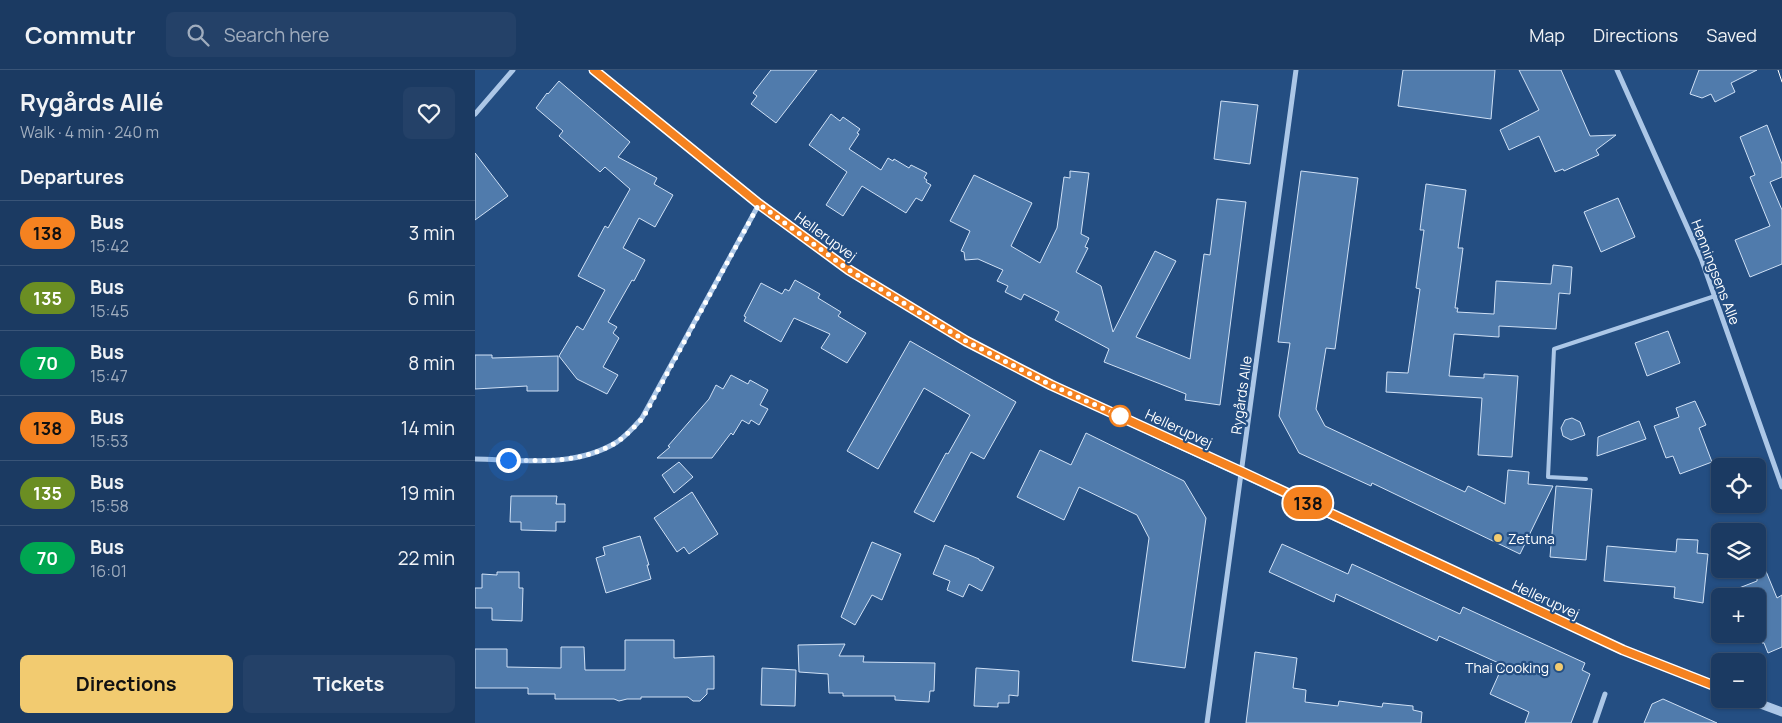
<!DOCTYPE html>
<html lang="en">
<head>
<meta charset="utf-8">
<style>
	:root { --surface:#1b3a62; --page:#244168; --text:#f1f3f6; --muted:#a0adbe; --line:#395477; --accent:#f2cb70 }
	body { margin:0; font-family:Manrope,sans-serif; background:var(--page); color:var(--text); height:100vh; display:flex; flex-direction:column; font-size:19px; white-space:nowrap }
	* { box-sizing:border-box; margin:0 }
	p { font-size:16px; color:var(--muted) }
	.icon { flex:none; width:28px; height:28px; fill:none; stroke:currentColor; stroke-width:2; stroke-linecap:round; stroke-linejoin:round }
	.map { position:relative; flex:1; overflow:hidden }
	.panel { display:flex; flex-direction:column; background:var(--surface); width:475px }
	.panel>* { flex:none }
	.badge { padding:0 10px; border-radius:16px; font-size:18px; line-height:32px }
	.controls { position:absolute; left:1236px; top:388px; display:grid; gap:10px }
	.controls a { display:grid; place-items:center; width:55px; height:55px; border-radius:8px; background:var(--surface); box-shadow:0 1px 4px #0004,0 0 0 1px var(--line); font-size:25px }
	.you { position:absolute; width:25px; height:25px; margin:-12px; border:4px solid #fff; border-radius:50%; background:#1a73e8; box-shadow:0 0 0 8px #1a73e833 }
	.map>.badge { position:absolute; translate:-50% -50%; box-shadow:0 0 0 2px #fff }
	h2 { padding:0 20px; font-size:19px; line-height:45px }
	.round { display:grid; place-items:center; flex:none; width:52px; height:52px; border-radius:8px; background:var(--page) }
	.summary { display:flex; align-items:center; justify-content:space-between; height:85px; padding:0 20px }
	h1 { font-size:24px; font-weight:700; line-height:38px }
	.cta { display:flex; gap:10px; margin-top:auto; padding:10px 20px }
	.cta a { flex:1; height:58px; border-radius:8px; background:var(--accent); color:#111; font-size:20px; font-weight:700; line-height:58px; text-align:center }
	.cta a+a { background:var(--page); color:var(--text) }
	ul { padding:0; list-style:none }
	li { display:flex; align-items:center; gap:15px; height:65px; padding:0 20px; border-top:1px solid var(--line) }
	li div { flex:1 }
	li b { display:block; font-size:19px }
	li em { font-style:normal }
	li .badge { min-width:55px; font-weight:700; text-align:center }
	header { display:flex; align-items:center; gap:30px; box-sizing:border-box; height:70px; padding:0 25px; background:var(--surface); border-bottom:1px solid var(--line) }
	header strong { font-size:24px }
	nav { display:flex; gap:28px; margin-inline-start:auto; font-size:18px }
	.search { width:350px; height:45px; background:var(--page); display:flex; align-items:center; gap:12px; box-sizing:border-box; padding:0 18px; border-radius:8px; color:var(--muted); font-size:19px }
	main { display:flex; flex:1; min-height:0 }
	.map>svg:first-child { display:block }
	.building { fill:#507bac; stroke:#d0e1f6 }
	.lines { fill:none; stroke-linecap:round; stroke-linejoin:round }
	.service { stroke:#acc7e7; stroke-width:4 }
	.minor { stroke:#acc7e7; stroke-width:5 }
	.tertiary { stroke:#acc7e7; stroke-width:9 }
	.tram { stroke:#fff; stroke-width:1 }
	.line-casing { stroke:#fff; stroke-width:11 }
	.line { stroke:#f58220; stroke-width:8 }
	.walk { stroke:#fff; stroke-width:5; stroke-dasharray:0 9 }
	.stop-dot { fill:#fff; stroke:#f58220; stroke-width:2.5 }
	.poi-dot { fill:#f2cb70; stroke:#244e82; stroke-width:2 }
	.labels { text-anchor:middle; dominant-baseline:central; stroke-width:4.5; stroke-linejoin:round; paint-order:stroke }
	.street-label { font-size:14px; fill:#fff; stroke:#244e82 }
	.poi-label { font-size:14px; fill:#fff; stroke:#244e82; text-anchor:start }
</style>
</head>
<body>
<header>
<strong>Commutr</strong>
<div class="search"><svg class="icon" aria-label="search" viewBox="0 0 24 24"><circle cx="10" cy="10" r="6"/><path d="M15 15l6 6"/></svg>Search here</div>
<nav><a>Map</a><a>Directions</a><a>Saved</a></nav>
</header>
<main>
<section class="panel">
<div class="summary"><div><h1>Rygårds Allé</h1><p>Walk · 4 min · 240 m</p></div><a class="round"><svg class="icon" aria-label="heart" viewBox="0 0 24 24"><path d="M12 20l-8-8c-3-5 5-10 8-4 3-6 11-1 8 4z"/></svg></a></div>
<h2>Departures</h2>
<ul>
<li><span class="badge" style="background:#f58220;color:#111">138</span><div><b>Bus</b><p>15:42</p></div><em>3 min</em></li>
<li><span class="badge" style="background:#6b8e23;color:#fff">135</span><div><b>Bus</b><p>15:45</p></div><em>6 min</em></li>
<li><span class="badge" style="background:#00a651;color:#fff">70</span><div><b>Bus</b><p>15:47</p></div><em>8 min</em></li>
<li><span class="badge" style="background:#f58220;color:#111">138</span><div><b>Bus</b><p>15:53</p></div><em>14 min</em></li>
<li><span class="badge" style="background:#6b8e23;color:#fff">135</span><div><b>Bus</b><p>15:58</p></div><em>19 min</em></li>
<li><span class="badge" style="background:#00a651;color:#fff">70</span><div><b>Bus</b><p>16:01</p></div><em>22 min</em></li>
</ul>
<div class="cta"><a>Directions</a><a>Tickets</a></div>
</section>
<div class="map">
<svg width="1307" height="653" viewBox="0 0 1307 653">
	<rect width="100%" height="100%" fill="#244e82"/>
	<g class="building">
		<polygon points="296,0 342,0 301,53 276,34 282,26 278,23"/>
		<polygon points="928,0 1020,0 1016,49 923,36"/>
		<polygon points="1044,0 1086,0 1115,66 1141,65 1121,80 1124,85 1089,101 1088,99 1080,102 1064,66 1034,80 1025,60 1064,40"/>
		<polygon points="1224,0 1282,0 1256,13 1260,22 1240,32 1236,24 1227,28 1215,24"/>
		<polygon points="84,11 155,72 143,87 182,108 179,114 198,125 180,157 164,148 148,178 170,190 159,211 157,210 133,252 142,257 138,263 144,268 128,297 143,305 132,324 102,309 84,286 102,256 108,260 130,220 103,206 130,156 133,158 155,119 130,97 125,102 84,66 88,61 61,38 72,23 73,24"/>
		<polygon points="746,31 783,35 775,94 739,89"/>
		<polygon points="356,44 365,51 368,47 385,59 382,63 384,64 374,79 406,100 413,88 418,91 419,89 434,98 436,95 452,103 449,108 452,110 451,112 456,115 447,131 441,128 431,143 387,116 368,146 351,135 372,102 334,75"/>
		<polygon points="1292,55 1307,94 1307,107 1295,112 1307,140 1307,194 1275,207 1260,170 1295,156 1275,107 1280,105 1265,67"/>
		<polygon points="0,83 33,126 0,150"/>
		<polygon points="595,101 614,103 606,164 614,168 610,177 613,178 601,202 626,216 638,262 680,181 701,191 661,267 715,289 729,184 735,185 742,129 771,132 745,335 710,330 711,324 629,292 634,279 580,250 584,242 549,224 546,230 530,222 533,216 522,211 528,200 503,189 490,190 489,182 486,181 495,161 475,151 499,105 557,133 536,176 565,193 582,158 589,107 595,108"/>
		<polygon points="826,101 883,108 860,279 851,278 841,339 850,356 990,422 993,416 1030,434 1033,400 1054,402 1053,414 1078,416 1045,484 897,413 896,416 824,383 804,346 815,273 803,272"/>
		<polygon points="951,114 991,120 983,178 988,178 980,238 983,238 982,242 1019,244 1021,211 1076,214 1078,195 1097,197 1095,224 1084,223 1081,259 1024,256 1024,267 979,264 974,306 1009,308 1009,304 1043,306 1037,387 1003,385 1007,328 911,322 912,302 933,303 945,219 941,218 949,160 945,160"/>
		<polygon points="1143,128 1160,167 1126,182 1109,142"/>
		<polygon points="320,210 345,224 343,228 366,242 363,246 391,263 372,293 346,278 355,264 319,248 306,272 269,251 271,247 269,246 286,213 307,224 310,219 314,221"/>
		<polygon points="1193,261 1205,293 1172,306 1160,273"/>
		<polygon points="435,271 541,332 509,389 496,382 459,452 439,442 471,383 473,384 495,345 449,318 403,399 372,381"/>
		<polygon points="0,285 17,285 17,288 83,286 83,321 52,321 52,316 0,319"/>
		<polygon points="256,305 273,314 275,310 293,320 285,335 293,339 284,355 276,350 274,354 267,350 258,365 256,363 237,388 182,388 195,377 193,376 234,329 241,315 248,319"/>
		<polygon points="1220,331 1231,355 1224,358 1237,392 1205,404 1198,386 1191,388 1179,356 1204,347 1201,338"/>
		<polygon points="1097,348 1105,352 1110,365 1096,370 1088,366 1086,358 1090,350"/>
		<polygon points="1164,351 1171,369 1122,386 1123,367"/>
		<polygon points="611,363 709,411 731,448 710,598 657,591 674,468 662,445 604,417 589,450 542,427 565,380 596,395"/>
		<polygon points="204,392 218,407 199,423 187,405"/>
		<polygon points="1081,416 1117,419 1111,490 1075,487"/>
		<polygon points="217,422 243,464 214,484 209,477 202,482 179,448"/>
		<polygon points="36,426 82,426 81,434 90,434 90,452 81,452 81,461 46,460 46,452 35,452"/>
		<polygon points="165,466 174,495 172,495 176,509 131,523 121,488 130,485 128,477"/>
		<polygon points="1202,469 1223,470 1222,483 1233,484 1228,533 1199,528 1200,517 1129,511 1132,476 1201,482"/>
		<polygon points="397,472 426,484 407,530 397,525 380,555 366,547"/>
		<polygon points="807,474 873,504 877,494 985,544 988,537 1110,593 1107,600 1115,604 1096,653 1050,653 1054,642 1015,624 1028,595 964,566 962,571 861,524 859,532 794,502"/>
		<polygon points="470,475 504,489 504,490 519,497 507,521 494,514 488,527 472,520 475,511 458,504"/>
		<polygon points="1283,482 1302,528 1307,525 1307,577 1293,583 1289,573 1287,573 1286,570 1282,571 1282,526 1246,525 1282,511"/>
		<polygon points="22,502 44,502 44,518 48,518 47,551 17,550 17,538 0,538 0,518 7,518 7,504 22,505"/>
		<polygon points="150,570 199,570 199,588 239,586 239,619 232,619 232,624 225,631 218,631 213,627 166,627 166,629 152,629 144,631 139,629 80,629 80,624 53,624 53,618 0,618 0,579 32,579 32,597 86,598 86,577 109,577 110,600 150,600"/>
		<polygon points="370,574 364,586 389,586 388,592 460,593 459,621 455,621 454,632 420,630 420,626 368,626 368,623 354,623 353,604 324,602 323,575"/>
		<polygon points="780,582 822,588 818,618 831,620 830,632 863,636 864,631 907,637 908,633 938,636 938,640 947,642 946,653 771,653"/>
		<polygon points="287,598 321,600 320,636 286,635"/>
		<polygon points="501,598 544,601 543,626 534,625 534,633 523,633 523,637 499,636"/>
		<polygon points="1188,629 1242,653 1169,653 1177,634"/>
	</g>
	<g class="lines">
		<polyline class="service" points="1111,409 1073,407 1079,279 1240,226"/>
		<g class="minor">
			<polyline points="1142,0 1226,188 1307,417"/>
			<polyline points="0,44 38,0"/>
			<path d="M 0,389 C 48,390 100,398 142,372 C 151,366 160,356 167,348 L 284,134"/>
			<polyline points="732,653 821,0"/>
			<polyline points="1120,653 1130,624"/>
		</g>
		<g class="tertiary">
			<polyline points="119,0 284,134 374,200 491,271 576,315 1148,580 1245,618"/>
			<polyline points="1272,629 1307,642"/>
		</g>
		<polyline class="tram" points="1303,0 1307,12"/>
	</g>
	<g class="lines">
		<g class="line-casing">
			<polyline id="line" points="119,0 284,134 374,200 491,271 576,315 767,402 1148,580 1245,618"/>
		</g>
		<use href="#line" class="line"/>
		<path class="walk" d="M 33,390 C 72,391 107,393 142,372 C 151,366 160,356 168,348 L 284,134 L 374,200 L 491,271 L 576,315 L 645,346"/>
	</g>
	<circle class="stop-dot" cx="645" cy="346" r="10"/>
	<g class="poi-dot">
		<circle cx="1023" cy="468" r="5"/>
		<circle cx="1084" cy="597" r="5"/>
	</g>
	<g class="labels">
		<g class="street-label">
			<text transform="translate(351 166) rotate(36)">Hellerupvej</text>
			<text transform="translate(1241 202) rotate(69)">Henningsens Alle</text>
			<text transform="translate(766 325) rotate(-82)">Rygårds Alle</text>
			<text transform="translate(704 358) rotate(25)">Hellerupvej</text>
			<text transform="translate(1071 529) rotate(25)">Hellerupvej</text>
		</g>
		<g class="poi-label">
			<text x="1033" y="468">Zetuna</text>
			<text x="1074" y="597" text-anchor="end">Thai Cooking</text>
		</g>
	</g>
</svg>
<div class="controls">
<a><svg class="icon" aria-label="locate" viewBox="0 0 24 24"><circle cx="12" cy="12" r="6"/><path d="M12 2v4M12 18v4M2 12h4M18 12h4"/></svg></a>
<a><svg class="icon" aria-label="layers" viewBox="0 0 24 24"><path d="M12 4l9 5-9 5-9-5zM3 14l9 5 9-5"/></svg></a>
<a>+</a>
<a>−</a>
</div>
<div class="you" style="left:33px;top:390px"></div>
<b class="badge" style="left:833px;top:433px;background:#f58220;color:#111">138</b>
</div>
</main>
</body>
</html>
